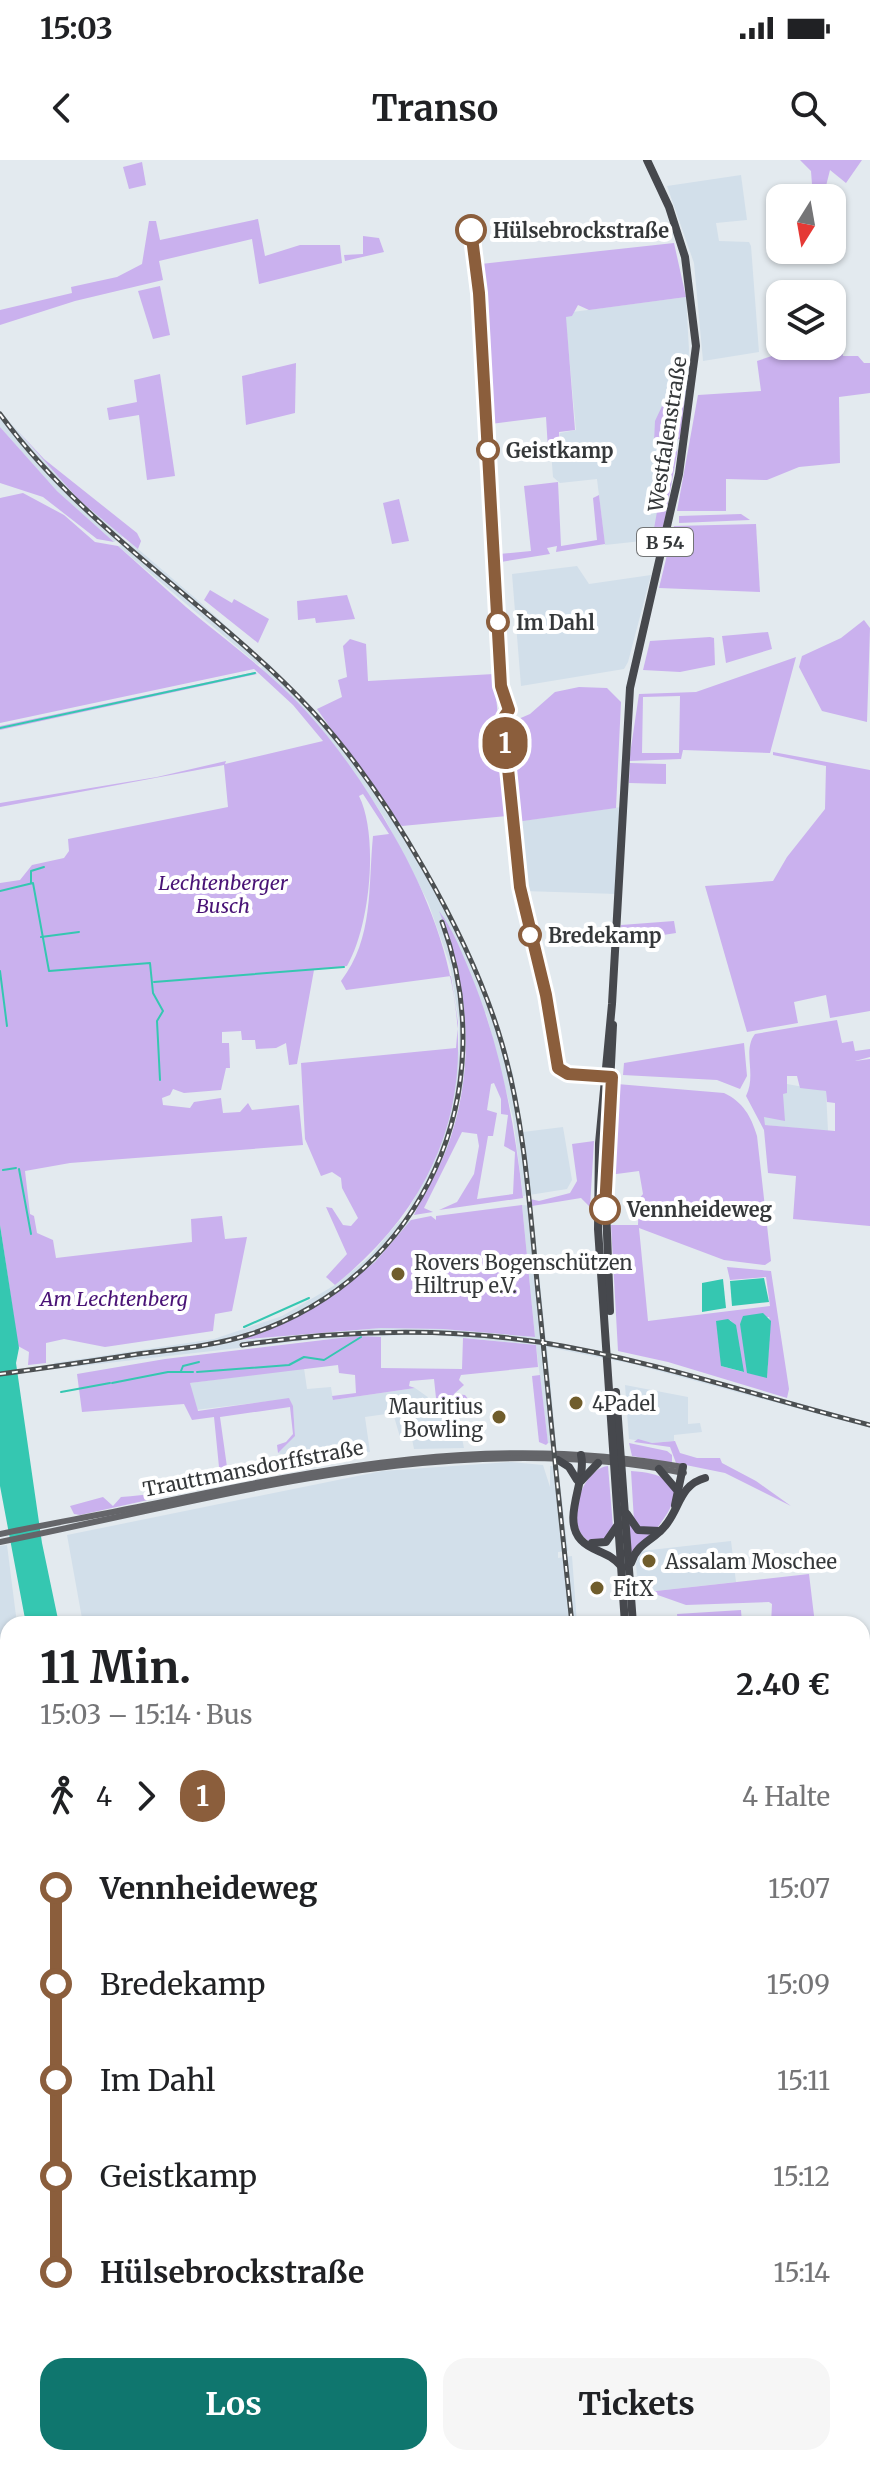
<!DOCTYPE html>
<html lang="de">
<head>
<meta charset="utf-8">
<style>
	:root { --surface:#fff; --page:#f6f6f6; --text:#202124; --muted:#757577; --accent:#0f766e }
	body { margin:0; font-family:Merriweather,serif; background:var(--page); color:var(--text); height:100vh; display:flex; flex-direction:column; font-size:30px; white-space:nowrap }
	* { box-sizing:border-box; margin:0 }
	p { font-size:26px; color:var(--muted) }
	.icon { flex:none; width:44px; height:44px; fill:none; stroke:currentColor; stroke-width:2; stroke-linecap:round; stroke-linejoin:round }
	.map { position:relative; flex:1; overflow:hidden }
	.side { position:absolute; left:0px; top:1456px; width:870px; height:850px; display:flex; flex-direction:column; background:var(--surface); border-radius:24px 24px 0 0; box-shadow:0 2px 6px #0004 }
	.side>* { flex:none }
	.badge { padding:0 16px; border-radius:26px; font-size:28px; line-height:52px }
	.needle { width:52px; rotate:191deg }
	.buttons { position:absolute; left:766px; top:24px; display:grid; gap:16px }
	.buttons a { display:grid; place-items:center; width:80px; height:80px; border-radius:16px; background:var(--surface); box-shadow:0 2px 6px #0004; font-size:40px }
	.map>.badge { position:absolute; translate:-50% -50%; box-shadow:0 0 0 4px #fff }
	.legs { display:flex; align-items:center; gap:12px; height:88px; padding:0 40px; font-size:26px }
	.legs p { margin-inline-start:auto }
	.head { display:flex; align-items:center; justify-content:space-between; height:136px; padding:0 40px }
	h1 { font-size:44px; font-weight:700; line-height:60px }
	.action { display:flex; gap:16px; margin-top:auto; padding:16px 40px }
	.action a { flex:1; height:92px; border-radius:24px; background:var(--accent); color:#fff; font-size:32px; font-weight:700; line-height:92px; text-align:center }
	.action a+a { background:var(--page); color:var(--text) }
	ul { padding:0 40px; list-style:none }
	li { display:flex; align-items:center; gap:28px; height:96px; font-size:30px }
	li i { display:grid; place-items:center; width:12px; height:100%; margin:0 10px; background:currentColor }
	li i::after { content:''; width:20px; height:20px; margin:-10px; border:6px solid; border-radius:50%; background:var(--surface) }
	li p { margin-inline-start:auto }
	li:first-child i { background:linear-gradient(#0000 50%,currentColor 0) }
	li:last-child i { background:linear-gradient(currentColor 50%,#0000 0) }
	.status { display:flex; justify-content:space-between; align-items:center; height:56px; padding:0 40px; background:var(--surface); direction:ltr }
	.status svg { height:22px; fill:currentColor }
	header { display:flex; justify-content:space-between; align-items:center; height:104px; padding:0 40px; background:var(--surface); font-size:36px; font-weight:700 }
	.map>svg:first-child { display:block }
	.built { fill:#d2dfea }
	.green { fill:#cab1ee; fill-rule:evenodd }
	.water { fill:#35c7b1 }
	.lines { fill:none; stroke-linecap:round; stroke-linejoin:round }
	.stream { stroke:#35c7b1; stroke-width:2 }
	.secondary { stroke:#646569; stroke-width:6 }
	.primary { stroke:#46484d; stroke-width:8 }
	.highway { stroke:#2e2f35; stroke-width:10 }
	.rail-casing { stroke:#4c5052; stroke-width:5 }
	.rail { stroke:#fff; stroke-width:2; stroke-dasharray:6; stroke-linecap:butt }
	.line-1-casing { stroke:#fff; stroke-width:18 }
	.line-1 { stroke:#8b5e3c; stroke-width:12 }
	.stop-1-dot { fill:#fff; stroke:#8b5e3c; stroke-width:4 }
	.poi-dot { fill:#705d2c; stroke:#fff; stroke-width:3 }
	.labels { text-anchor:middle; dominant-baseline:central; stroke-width:8; stroke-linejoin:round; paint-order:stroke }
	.shield { fill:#fff; stroke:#727475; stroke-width:2 }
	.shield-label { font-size:18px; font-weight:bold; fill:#35383a }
	.stop-label { font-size:20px; font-weight:bold; fill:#35383a; stroke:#fff; text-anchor:start }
	.street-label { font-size:20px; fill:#35383a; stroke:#fff }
	.park-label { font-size:20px; font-style:italic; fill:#491376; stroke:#fff }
	.poi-label { font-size:20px; fill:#35383a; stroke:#fff; text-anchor:start }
</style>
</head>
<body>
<div class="status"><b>15:03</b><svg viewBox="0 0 49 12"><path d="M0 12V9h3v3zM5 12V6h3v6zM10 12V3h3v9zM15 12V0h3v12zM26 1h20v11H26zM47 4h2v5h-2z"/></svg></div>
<header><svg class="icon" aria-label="back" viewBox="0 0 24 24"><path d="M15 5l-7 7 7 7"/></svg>Transo<svg class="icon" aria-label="search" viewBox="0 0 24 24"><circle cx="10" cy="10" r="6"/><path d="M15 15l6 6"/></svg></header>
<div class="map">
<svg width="870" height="2305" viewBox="0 0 870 2305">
	<rect width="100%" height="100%" fill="#e3eaef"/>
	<g class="built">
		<polygon points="741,15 747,60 716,63 719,81 749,82 751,86 759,192 703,201 694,103 667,26"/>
		<polygon points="686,137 689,190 686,236 660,379 605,385 597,319 560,323 553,317 551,291 560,290 560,273 576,270 565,153"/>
		<polygon points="0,251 79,340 123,376 114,382 57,331 0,267"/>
		<polygon points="131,383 201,443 263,500 258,505 118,386"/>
		<polygon points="577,406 589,424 651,415 628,502 624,509 521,526 512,414"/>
		<polygon points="267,502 318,554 363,610 397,662 459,771 493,849 513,914 523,972 563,967 572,1020 567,1029 523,1036 513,958 486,853 467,867 463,926 447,989 416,1050 407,1052 434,1001 459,888 459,862 450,805 428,742 384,657 344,599 261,508"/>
		<polygon points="621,647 617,734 524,731 515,662"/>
		<polygon points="787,924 826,931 828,971 765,965 763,957 769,956 783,933 787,933"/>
		<polygon points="522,1045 532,1046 546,1181 708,1218 870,1263 870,1268 633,1204 547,1187 556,1284 548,1283 536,1185 426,1174 309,1180 55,1209 54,1203 214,1179 282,1156 335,1125 369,1097 399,1061 411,1060 375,1102 333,1136 292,1159 237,1181 381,1168 443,1169 535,1177"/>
		<polygon points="304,1208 307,1229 331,1227 333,1240 415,1228 439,1245 455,1244 464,1288 414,1289 412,1279 400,1277 393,1253 365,1257 370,1292 317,1300 293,1298 278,1293 295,1275 293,1247 289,1239 195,1250 190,1223"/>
		<polygon points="625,1225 688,1237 688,1264 700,1263 702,1272 674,1275 674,1281 652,1283 629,1279"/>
		<polygon points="511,1302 543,1305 550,1327 550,1306 558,1306 568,1391 558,1392 558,1398 572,1396 577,1464 83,1464 67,1375 382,1311"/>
		<polygon points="731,1381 736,1422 638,1433 636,1403 641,1391"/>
		<polygon points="7,1385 17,1464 8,1464 8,2227 0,2230 0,1386"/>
		<polygon points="90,2298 174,2298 170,2305 84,2305"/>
		<polygon points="181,2298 389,2298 385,2305 177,2305"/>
		<polygon points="435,2298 535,2298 538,2305 435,2305"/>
		<polygon points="730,2298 797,2298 796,2305 728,2305"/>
	</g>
	<g class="green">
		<polygon points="800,0 862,0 846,23 830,10 823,38 813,38 811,11"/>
		<polygon points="142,2 146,25 129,29 123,7"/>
		<polygon points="258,59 265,96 300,85 340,85 342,103 259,124 252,79 159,101 163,120 75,141 0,165 0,150 72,133 71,127 117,117 142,104 149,61 156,61 160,80"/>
		<polygon points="363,76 379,78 384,92 345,101 344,95 363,94"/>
		<polygon points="674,83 686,137 589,150 578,145 572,156 566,157 575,270 559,272 560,288 548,289 546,257 491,264 488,217 491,215 487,210 481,104"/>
		<polygon points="160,126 170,175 153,179 138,131"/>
		<polygon points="838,174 843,196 858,196 864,203 870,203 870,233 839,237 840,303 799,307 767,320 726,319 726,351 677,351 698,235 761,231 757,201 802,186 832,186 832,176"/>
		<polygon points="296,203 295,253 246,265 242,216"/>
		<polygon points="160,214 175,316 147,320 139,255 109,260 107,248 137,242 134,220"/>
		<polygon points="680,214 687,218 680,279 654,282 655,261 663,244 675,244 674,220"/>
		<polygon points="0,267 57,331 114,382 97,379 43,337 0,323"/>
		<polygon points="17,270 44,299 137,373 141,381 138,389 79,340"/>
		<polygon points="678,289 661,379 652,380 664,312 667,311 665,295 662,294 666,293 671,299"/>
		<polygon points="558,322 561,386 597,380 593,338 599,335 605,384 556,392 557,386 547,388 550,394 501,402 499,394 531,391 524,326"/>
		<path d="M 23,333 L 64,355 L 95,382 L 118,386 C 141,406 163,427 186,447 C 226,481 269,511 305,550 C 339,587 368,630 393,674 C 486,835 490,1000 335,1125 L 326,1117 L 347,1094 L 326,1047 L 332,1048 L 343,1065 L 351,1066 L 358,1058 L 342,1028 L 341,1018 L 332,1012 L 321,1016 L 305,979 L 301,903 L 456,888 L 458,863 L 451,816 L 346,830 L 341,821 C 374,778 368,727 373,676 L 389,674 L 363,634 L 359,636 C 379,676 370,767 347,806 L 314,810 L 297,904 L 289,905 L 286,883 L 276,888 L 256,889 L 255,880 L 242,880 L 241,871 L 222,872 L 222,883 L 229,883 L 230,908 L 226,908 L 221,930 L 184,933 L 173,929 L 170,935 L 162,938 L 163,945 L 190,948 L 194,942 L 221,938 L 223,953 L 240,952 L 248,943 L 252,950 L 299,945 L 303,985 L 70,1003 L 25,1011 L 30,1054 L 34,1056 L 37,1073 L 53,1080 L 56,1098 L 192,1082 L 191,1059 L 222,1056 L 225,1079 L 247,1077 L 232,1151 L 215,1154 L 213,1171 L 105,1187 L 64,1179 L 46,1183 L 46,1203 L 28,1205 L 29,1192 L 18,1186 L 0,1065 L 0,723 L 20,720 L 32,705 L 64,698 L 69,691 L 68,679 L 228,647 L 224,605 L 0,647 L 0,643 L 157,617 L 226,601 L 225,604 L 323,581 L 293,545 L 254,509 L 0,563 L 0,338 Z"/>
		<polygon points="399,339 409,381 392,384 383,343"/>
		<polygon points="741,354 750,360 679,363 679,356"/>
		<polygon points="756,364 760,432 659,428 674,366"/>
		<polygon points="210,430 232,443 234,439 269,459 258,483 204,440"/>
		<polygon points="347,435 355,459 316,463 315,458 298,460 297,441"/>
		<polygon points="864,460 870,468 867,562 822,551 799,507 802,496 841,478"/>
		<polygon points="768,472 772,489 726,503 722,476"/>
		<polygon points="710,477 714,478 715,505 680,512 643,510 650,481"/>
		<polygon points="350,479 366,484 368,521 494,514 507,656 402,666 397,662 317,549 342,537 338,520 347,517 343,486"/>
		<path d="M 796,497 L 770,593 L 683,590 L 681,599 L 629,601 L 639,534 L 696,532 ZM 680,536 L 679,593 L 642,593 L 643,537 Z"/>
		<polygon points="255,512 257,514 0,570 0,566"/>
		<polygon points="579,527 607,528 621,542 616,648 516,662 509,563 530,554 555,532"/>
		<polygon points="773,592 870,610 870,851 830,858 826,835 794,842 798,863 747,872 705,726 773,721 787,697 825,649 826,606 773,595"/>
		<polygon points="630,603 666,604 666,624 629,623"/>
		<path d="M 439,751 C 453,769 463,795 472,817 C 501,889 514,961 523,1038 L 439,1050 L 457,1042 L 474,1014 L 479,986 L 477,974 L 462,972 L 424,1048 L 433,1052 L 414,1055 C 424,1032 438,1011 447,988 C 476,910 470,827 439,751 ZM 494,923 L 501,939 L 501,954 L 508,955 L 504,986 L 515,992 L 513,1034 L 477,1039 L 488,976 L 493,976 L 497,953 L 487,950 L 491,924 Z"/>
		<polygon points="674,761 676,773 619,782 621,765"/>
		<path d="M 837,860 L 842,883 L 853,881 L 855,891 L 870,889 L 870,897 L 855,901 L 870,899 L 870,1066 L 793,1059 L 796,1016 L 768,1013 L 764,970 L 746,936 C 757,914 742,891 755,874 ZM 787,916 L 797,916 L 800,928 L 826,931 L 827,942 L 835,943 L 835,971 L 765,965 L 764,957 L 785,961 L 783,934 L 787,933 Z"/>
		<polygon points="744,883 747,916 740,929 717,920 623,915 624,903"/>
		<path d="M 617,924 L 724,933 C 743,942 751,956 757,976 L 771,1101 L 765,1105 L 724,1100 L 639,1068 L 648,1161 L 770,1146 L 766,1117 L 730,1120 L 727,1107 L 771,1111 L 789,1229 L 787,1238 L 668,1202 L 618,1191 L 611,1065 L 638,1065 L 639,1039 L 643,1034 L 639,1011 L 609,1015 ZM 769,1157 L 770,1161 L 767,1217 L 740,1164 L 743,1159 ZM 730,1160 L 733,1163 L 743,1212 L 721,1206 L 721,1191 Z"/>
		<polygon points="594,981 590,1047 581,1038 532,1046 530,1039 539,1041 570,1033 577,1021 572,984"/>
		<polygon points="522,1045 535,1177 443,1169 381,1168 237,1180 292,1159 332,1136 375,1102 411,1060 431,1056 436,1060 436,1056"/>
		<polygon points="357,1176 381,1177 381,1208 462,1209 463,1178 536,1185 538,1207 461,1215 459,1220 464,1225 454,1234 465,1235 469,1240 443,1241 436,1238 434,1219 410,1221 409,1226 415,1228 333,1240 332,1236 356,1233 355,1215 339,1213 338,1205 190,1223 198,1251 289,1238 293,1246 295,1276 278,1293 277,1285 286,1282 293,1274 290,1247 220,1257 227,1307 262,1301 220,1317 214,1257 192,1260 184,1244 82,1252 77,1214 165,1199"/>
		<polygon points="540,1215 548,1283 546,1285 539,1282 532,1216"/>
		<polygon points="638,1279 652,1283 675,1281 680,1293 697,1298 720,1298 722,1303 756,1321 791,1346 725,1313 676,1303 670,1287 634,1282"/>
		<polygon points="629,1283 667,1291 672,1295 672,1303 632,1296"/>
		<path d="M 265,1305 L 271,1307 L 271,1313 L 80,1355 L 74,1354 L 70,1346 L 103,1337 L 113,1346 L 121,1337 C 177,1333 212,1323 265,1305 Z"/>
		<path d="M 608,1306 L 613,1367 L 610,1377 L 594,1383 C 561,1374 579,1309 608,1306 Z"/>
		<path d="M 631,1311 C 712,1316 659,1365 631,1399 L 629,1358 L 634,1361 Z"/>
		<polygon points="809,1414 815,1464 771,1464 772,1444 769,1442 686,1445 652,1433 638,1433"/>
		<polygon points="741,1450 742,1464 678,1464 677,1454"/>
	</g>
	<g class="water">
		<polygon points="0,1065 19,1188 16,1203 42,1383 59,1464 26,1464 0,1326"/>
		<polygon points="764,1118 769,1142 732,1146 730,1121"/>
		<polygon points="723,1119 726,1148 702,1152 702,1123"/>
		<polygon points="763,1153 771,1161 767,1218 747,1213 740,1164 743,1156"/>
		<polygon points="728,1159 736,1165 744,1212 721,1206 716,1161"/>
	</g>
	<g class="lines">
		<g class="stream">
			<polyline points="0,568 255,513"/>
			<polyline points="31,723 31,711 44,707"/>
			<polyline points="0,731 33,723 49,811 150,803 153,833 163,851 157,861 160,920"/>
			<polyline points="41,777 79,772"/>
			<polyline points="0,811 7,866"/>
			<polyline points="154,822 344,807"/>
			<polyline points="19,1009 31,1074"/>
			<polyline points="3,1010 16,1008"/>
			<polyline points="244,1167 309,1138"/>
			<polyline points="181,1211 183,1206 199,1202"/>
			<polyline points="197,1212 289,1205 304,1197 324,1200 361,1177"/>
			<polyline points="112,1223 168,1212 193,1212"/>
			<polyline points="61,1232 110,1223"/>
		</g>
		<g class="secondary">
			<path d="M 0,1374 C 47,1364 95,1356 143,1346 C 328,1307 493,1273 683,1307"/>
			<path d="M 0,1382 C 224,1337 453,1267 684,1313"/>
			<polyline points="644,2305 644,2298"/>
			<polyline points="650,2305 650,2298"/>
		</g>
		<g class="primary">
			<polyline points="610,1151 605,1022 613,865"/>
			<polyline points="616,1232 633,1464"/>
			<path d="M 581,1295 C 587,1320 561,1359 581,1380 C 593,1393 608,1390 622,1407"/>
			<polyline points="558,1300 569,1307 577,1320"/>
			<polyline points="659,1309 676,1329"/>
			<polyline points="581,1321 598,1303"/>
			<polyline points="675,1345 683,1307"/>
			<polyline points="627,1354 638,1370 660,1371"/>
			<polyline points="592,1383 606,1382 617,1366"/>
			<path d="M 631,1403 C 637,1383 653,1381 665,1366 C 680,1349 679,1325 705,1318"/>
			<polyline points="625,1464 598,1069 599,983 612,844 630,528 679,314 696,186 685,97 669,47 647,0"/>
		</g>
		<g class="highway">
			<polyline points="862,2113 870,2112"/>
			<polyline points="0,2240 8,2237"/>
		</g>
		<g class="rail-casing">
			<g id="rail">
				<path d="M 0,254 C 85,371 213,445 311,550 C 386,630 472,779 502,884 C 526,967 530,1056 539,1142 C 549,1249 561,1357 572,1464"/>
				<path d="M 242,1185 C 341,1170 440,1167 539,1182 C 652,1200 760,1237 870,1265"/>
				<path d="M 0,1214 C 46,1208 92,1201 138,1194 C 176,1189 214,1186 251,1174 C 425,1116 504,930 442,762"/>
				<polyline points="862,1756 870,1751"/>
				<polyline points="862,1817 870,1815"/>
				<polyline points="264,2305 267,2298"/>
				<polyline points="310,2305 312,2298"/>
				<polyline points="326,2305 329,2298"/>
				<polyline points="340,2305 343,2298"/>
				<polyline points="355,2305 358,2298"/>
				<polyline points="381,2305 385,2298"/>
			</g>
		</g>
		<use href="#rail" class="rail"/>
	</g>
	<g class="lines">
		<g class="line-1-casing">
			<polyline id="line-1" points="471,70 479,133 501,526 509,550 504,557 504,569 520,727 546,835 558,908 568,914 612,917 605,1049"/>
		</g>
		<use href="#line-1" class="line-1"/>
	</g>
	<g class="stop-1-dot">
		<circle cx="471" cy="70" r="14"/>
		<circle cx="488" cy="290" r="10"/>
		<circle cx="498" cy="462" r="10"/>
		<circle cx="530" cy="775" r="10"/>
		<circle cx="605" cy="1049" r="14"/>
	</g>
	<g class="poi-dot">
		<circle cx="398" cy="1114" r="8"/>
		<circle cx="576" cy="1243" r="8"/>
		<circle cx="499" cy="1257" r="8"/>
		<circle cx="649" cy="1401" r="8"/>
		<circle cx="597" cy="1428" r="8"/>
	</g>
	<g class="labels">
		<rect class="shield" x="637" y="368" width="56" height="28" rx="6"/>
		<g class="shield-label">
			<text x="665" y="382">B 54</text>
		</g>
		<g class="stop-label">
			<text x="493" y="70">Hülsebrockstraße</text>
			<text x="506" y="290">Geistkamp</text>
			<text x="516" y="462">Im Dahl</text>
			<text x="548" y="775">Bredekamp</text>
			<text x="627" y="1049">Vennheideweg</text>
		</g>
		<g class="street-label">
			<text transform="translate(667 274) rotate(-81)">Westfalenstraße</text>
			<text transform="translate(253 1308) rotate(-11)">Trauttmansdorffstraße</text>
		</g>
		<g class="park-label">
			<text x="223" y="722">Lechtenberger<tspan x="223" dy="23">Busch</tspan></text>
			<text x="114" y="1138">Am Lechtenberg</text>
		</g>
		<g class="poi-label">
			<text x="414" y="1102">Rovers Bogenschützen<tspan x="414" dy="23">Hiltrup e.V.</tspan></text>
			<text x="592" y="1243">4Padel</text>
			<text x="483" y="1246" text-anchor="end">Mauritius<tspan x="483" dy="23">Bowling</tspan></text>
			<text x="665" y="1401">Assalam Moschee</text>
			<text x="613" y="1428">FitX</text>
		</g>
	</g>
</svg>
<div class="buttons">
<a><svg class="needle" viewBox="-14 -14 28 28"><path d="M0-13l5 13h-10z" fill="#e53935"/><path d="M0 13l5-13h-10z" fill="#757577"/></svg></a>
<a><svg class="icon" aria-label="layers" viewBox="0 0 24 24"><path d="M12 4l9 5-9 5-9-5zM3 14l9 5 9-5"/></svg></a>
</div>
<b class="badge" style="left:505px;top:583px;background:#8b5e3c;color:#fff">1</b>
<section class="side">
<div class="head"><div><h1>11 Min.</h1><p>15:03 – 15:14 · Bus</p></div><b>2.40 €</b></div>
<div class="legs"><svg class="icon" aria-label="walk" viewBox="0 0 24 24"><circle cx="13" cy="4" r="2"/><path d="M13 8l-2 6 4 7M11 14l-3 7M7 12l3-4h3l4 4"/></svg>4<svg class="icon" aria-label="forward" viewBox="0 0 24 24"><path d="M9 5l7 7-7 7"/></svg><b class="badge" style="background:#8b5e3c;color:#fff">1</b><p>4 Halte</p></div>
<ul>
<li><i style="color:#8b5e3c"></i><b>Vennheideweg</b><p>15:07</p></li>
<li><i style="color:#8b5e3c"></i><span>Bredekamp</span><p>15:09</p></li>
<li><i style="color:#8b5e3c"></i><span>Im Dahl</span><p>15:11</p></li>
<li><i style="color:#8b5e3c"></i><span>Geistkamp</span><p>15:12</p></li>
<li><i style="color:#8b5e3c"></i><b>Hülsebrockstraße</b><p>15:14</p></li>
</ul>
<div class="action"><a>Los</a><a>Tickets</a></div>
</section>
</div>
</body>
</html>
